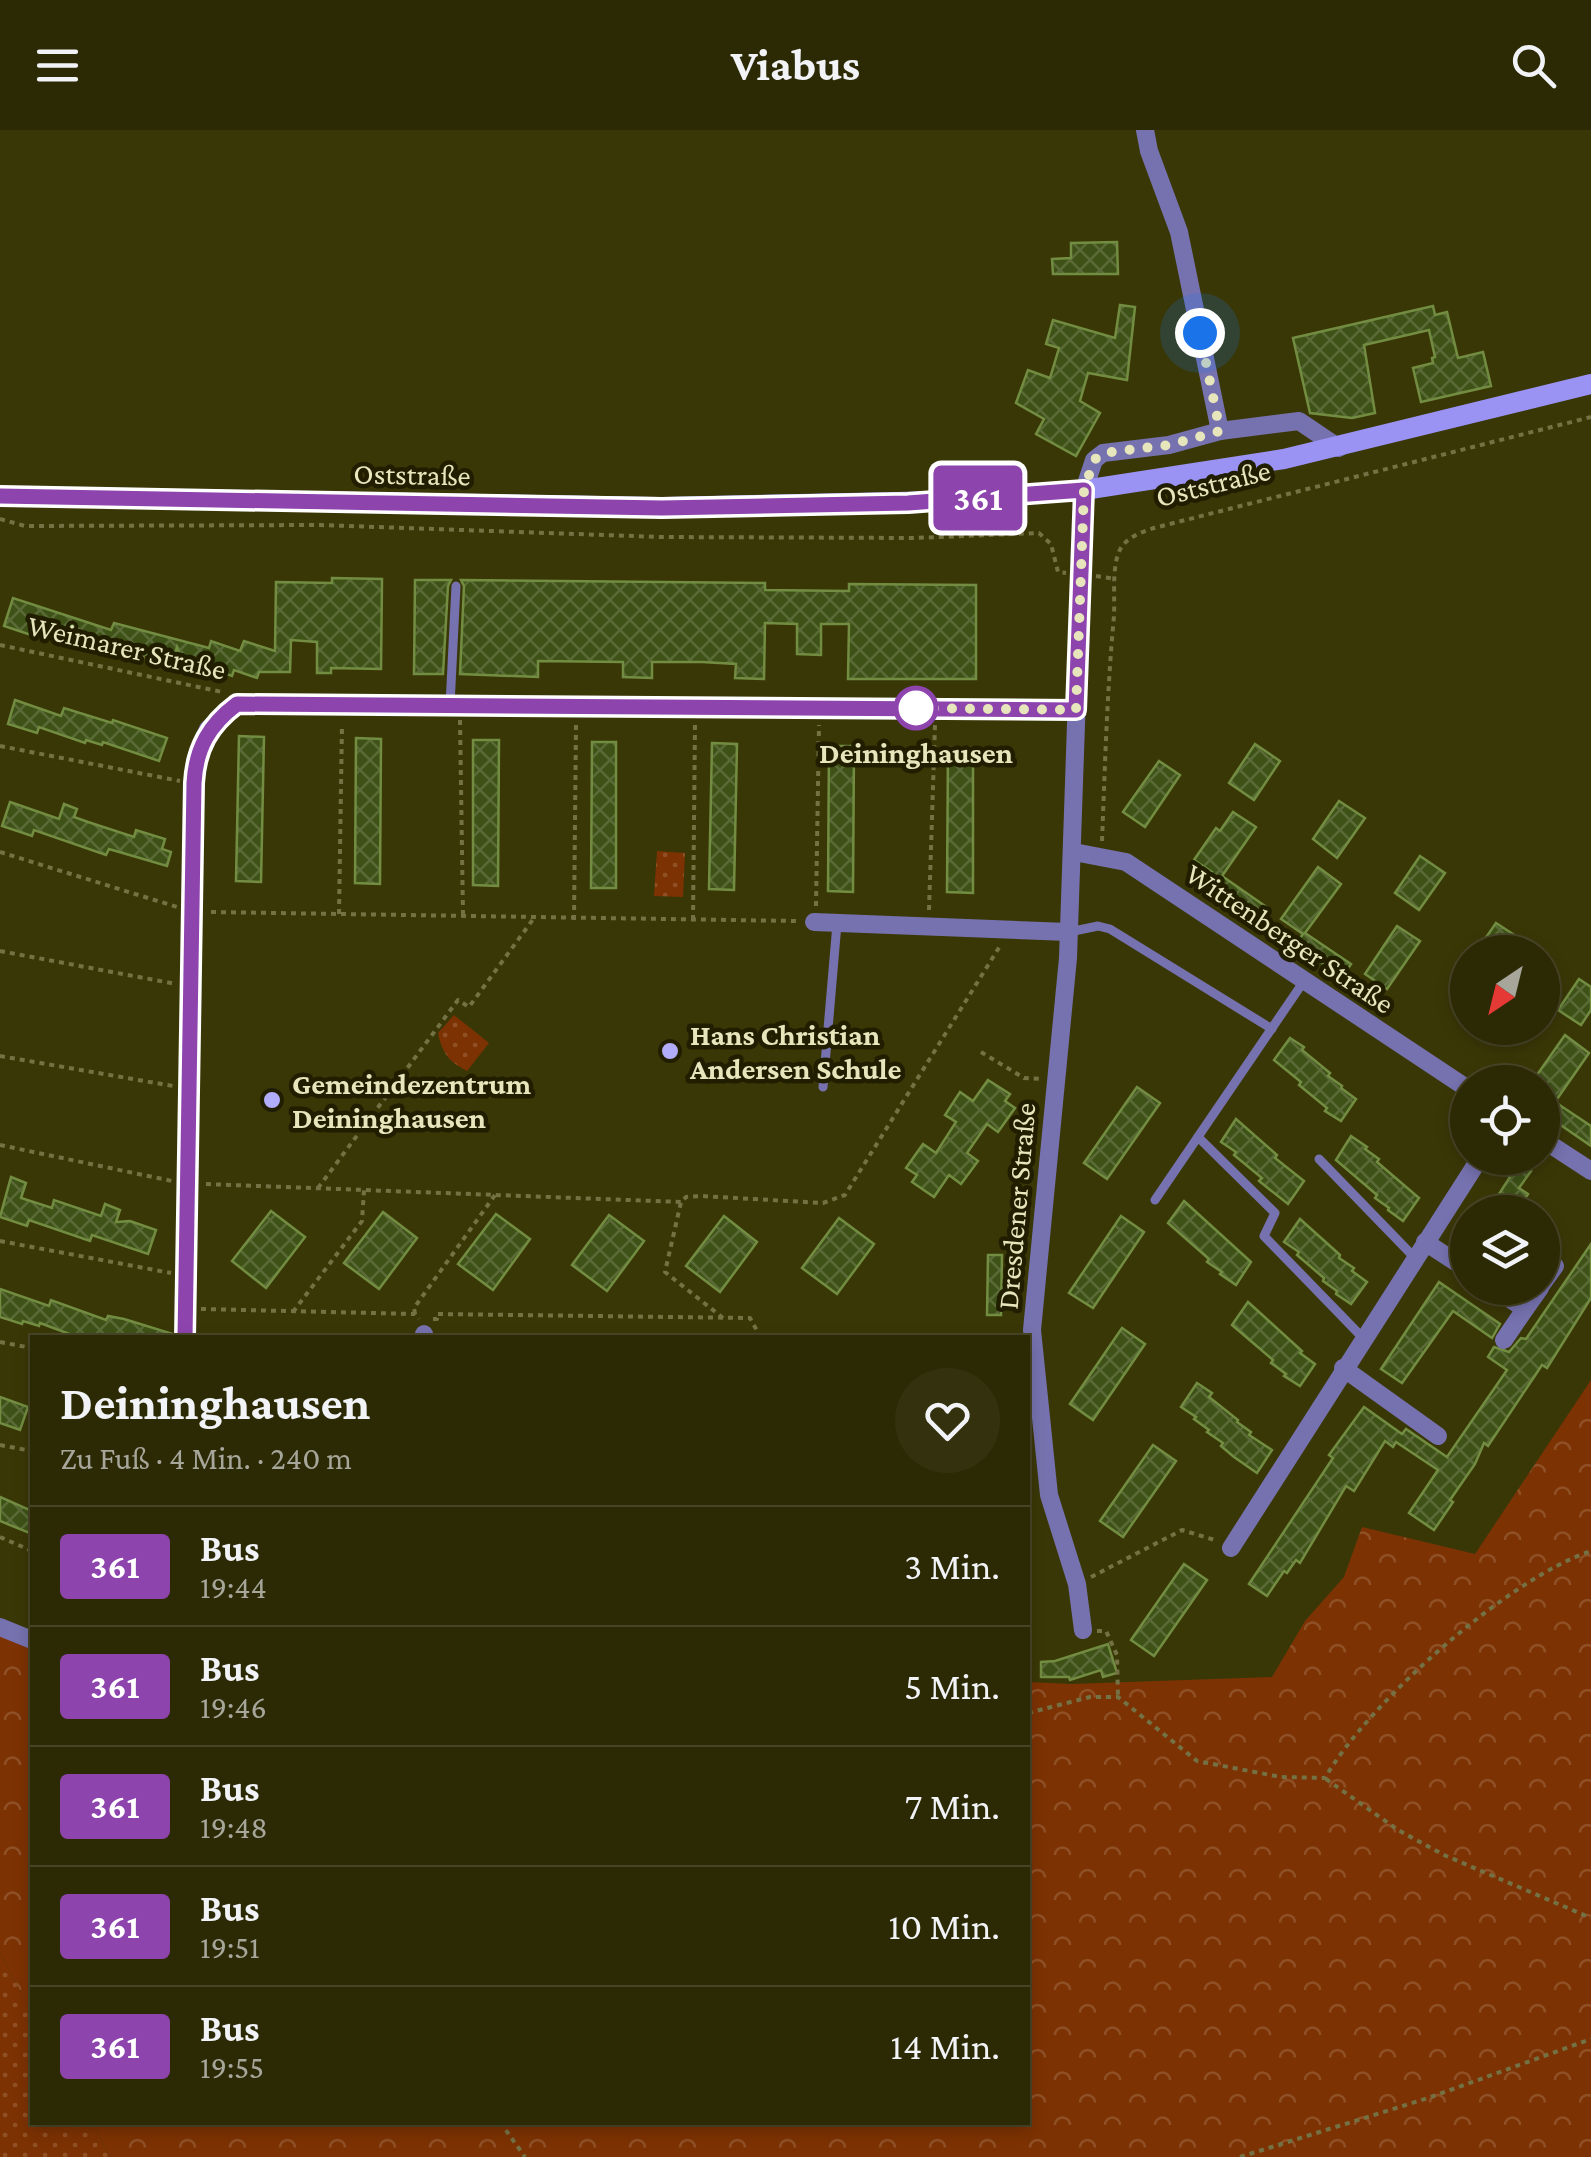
<!DOCTYPE html>
<html lang="de">
<head>
<meta charset="utf-8">
<style>
	:root { --surface:#2c2905; --page:#34310f; --text:#f1f3f6; --muted:#a6a69a; --line:#484527 }
	body { margin:0; font-family:"Crimson Pro",serif; background:var(--page); color:var(--text); height:100vh; display:flex; flex-direction:column; font-size:38px; white-space:nowrap }
	* { box-sizing:border-box; margin:0 }
	p { font-size:32px; color:var(--muted) }
	.icon { flex:none; width:55px; height:55px; fill:none; stroke:currentColor; stroke-width:2; stroke-linecap:round; stroke-linejoin:round }
	.map { position:relative; flex:1; overflow:hidden }
	.side { position:absolute; left:30px; top:1205px; width:1000px; height:790px; display:flex; flex-direction:column; background:var(--surface); border-radius:0px; box-shadow:0 5px 15px #0003,0 0 0 2px var(--line) }
	.side>* { flex:none }
	.badge { padding:0 20px; border-radius:8px; font-size:35px; line-height:65px }
	.needle { width:65px; rotate:215deg }
	.tools { position:absolute; left:1450px; top:805px; display:grid; gap:20px }
	.tools a { display:grid; place-items:center; width:110px; height:110px; border-radius:50%; background:var(--surface); box-shadow:0 5px 15px #0003,0 0 0 2px var(--line); font-size:50px }
	.you { position:absolute; width:50px; height:50px; margin:-25px; border:8px solid #fff; border-radius:50%; background:#1a73e8; box-shadow:0 0 0 15px #1a73e833 }
	.map>.badge { position:absolute; translate:-50% -50%; box-shadow:0 0 0 5px #fff }
	.round { display:grid; place-items:center; flex:none; width:105px; height:105px; border-radius:52px; background:var(--page) }
	.overview { display:flex; align-items:center; justify-content:space-between; height:170px; padding:0 30px }
	h1 { font-size:48px; font-weight:700; line-height:75px }
	ul { padding:0; list-style:none }
	li { display:flex; align-items:center; gap:30px; height:120px; padding:0 30px; border-top:2px solid var(--line) }
	li div { flex:1 }
	li b { display:block; font-size:38px }
	li em { font-style:normal }
	li .badge { min-width:110px; font-weight:700; text-align:center }
	header { display:flex; justify-content:space-between; align-items:center; height:130px; padding:0 30px; background:var(--surface); font-size:45px; font-weight:700 }
	.map>svg:first-child { display:block }
	.green { fill:url(#green-dots) }
	.forest { fill:url(#forest-crowns) }
	.building { fill:url(#building-cross-hatch); stroke:#728d41; stroke-width:2.5 }
	.lines { fill:none; stroke-linecap:round; stroke-linejoin:round }
	.path { stroke:#747244; stroke-width:4; stroke-dasharray:5 5; stroke-linecap:butt }
	.lane { stroke:#7672af; stroke-width:9 }
	.street { stroke:#7672af; stroke-width:18 }
	.secondary { stroke:#9a93f4; stroke-width:20 }
	.line-casing { stroke:#fff; stroke-width:22 }
	.line { stroke:#8e44ad; stroke-width:15 }
	.walk { stroke:#e6e5bc; stroke-width:10; stroke-dasharray:0 18 }
	.stop-dot { fill:#fff; stroke:#8e44ad; stroke-width:5 }
	.poi-dot { fill:#b1adfa; stroke:#211e00; stroke-width:4 }
	.labels { text-anchor:middle; dominant-baseline:central; stroke-width:9; stroke-linejoin:round; paint-order:stroke }
	.street-label { font-size:30px; fill:#e6e5bc; stroke:#211e00 }
	.stop-label { font-size:30px; font-weight:bold; fill:#e6e5bc; stroke:#211e00 }
	.poi-label { font-size:30px; font-weight:bold; fill:#e6e5bc; stroke:#211e00; text-anchor:start }
</style>
</head>
<body>
<header><svg class="icon" aria-label="menu" viewBox="0 0 24 24"><path d="M4 6h16M4 12h16M4 18h16"/></svg>Viabus<svg class="icon" aria-label="search" viewBox="0 0 24 24"><circle cx="10" cy="10" r="6"/><path d="M15 15l6 6"/></svg></header>
<div class="map">
<svg width="1591" height="2027" viewBox="0 0 1591 2027">
	<defs>
		<pattern id="green-dots" width="8" height="8" patternUnits="userSpaceOnUse" patternTransform="scale(2.5)"><rect width="8" height="8" fill="#7c3203"/><path d="M2 2h.1M6 6h.1" fill="none" stroke="#8f5026" stroke-width="1.8" stroke-linecap="round"/></pattern>
		<pattern id="forest-crowns" width="20" height="18" patternUnits="userSpaceOnUse" patternTransform="scale(2.5)"><rect width="20" height="18" fill="#7c3203"/><path d="M2 6a3 3 0 1 1 6 0M12 15a3 3 0 1 1 6 0" fill="none" stroke="#8f5026"/></pattern>
		<pattern id="building-cross-hatch" width="8" height="8" patternUnits="userSpaceOnUse" patternTransform="scale(2.5)"><rect width="8" height="8" fill="#3e5217"/><path d="M0 0l8 8M0 8l8-8" fill="none" stroke="#5a6b37"/></pattern>
	</defs>
	<rect width="100%" height="100%" fill="#3a3707"/>
	<g class="green">
		<polygon points="657,721 685,723 683,767 654,766"/>
		<path d="M 454,885 L 489,913 L 467,941 C 449,932 442,923 438,903 Z"/>
		<polygon points="0,1823 32,1883 32,1992 92,1993 110,2027 0,2027"/>
	</g>
	<g class="forest">
		<polygon points="1591,1250 1591,2027 110,2027 92,1993 1028,1992 1028,1552 1071,1554 1272,1547 1305,1491 1344,1447 1362,1397 1475,1424"/>
		<polygon points="0,1501 32,1514 32,1883 0,1823"/>
	</g>
	<g class="building">
		<polygon points="1117,112 1118,144 1053,144 1052,129 1071,128 1071,113"/>
		<polygon points="1120,175 1135,177 1127,250 1088,243 1080,271 1100,283 1076,326 1036,304 1044,289 1016,273 1028,240 1050,248 1059,218 1046,214 1053,190 1115,208"/>
		<polygon points="1433,176 1435,185 1447,182 1458,228 1483,222 1491,256 1421,272 1413,238 1433,233 1432,228 1435,227 1429,200 1364,215 1375,283 1352,288 1310,283 1293,208"/>
		<polygon points="332,448 382,449 381,539 331,538 331,543 317,543 317,512 291,510 290,542 259,542 257,548 234,540 232,546 181,528 177,517 172,533 144,524 143,529 87,511 85,518 36,501 34,506 4,496 13,468 111,500 114,493 209,518 211,511 240,521 244,511 275,521 276,452 332,453"/>
		<polygon points="415,450 451,450 448,456 443,544 414,544"/>
		<polygon points="461,450 765,453 765,460 849,461 849,454 976,455 976,549 848,549 849,494 821,494 821,525 797,524 797,494 765,493 764,549 735,548 736,534 702,532 652,532 652,548 623,547 623,532 538,531 538,547 460,544 464,456"/>
		<polygon points="15,570 61,586 64,578 112,593 113,590 167,608 159,631 103,612 102,615 86,610 85,613 39,597 37,603 8,594"/>
		<polygon points="239,606 264,607 261,752 236,751"/>
		<polygon points="356,608 381,609 380,754 355,753"/>
		<polygon points="473,610 499,610 498,756 473,755"/>
		<polygon points="592,612 616,612 616,758 591,758"/>
		<polygon points="712,613 737,614 734,760 709,759"/>
		<polygon points="1255,614 1280,631 1254,670 1229,653"/>
		<polygon points="829,616 854,616 853,762 828,761"/>
		<polygon points="948,618 973,618 973,763 947,762"/>
		<polygon points="1159,631 1180,645 1145,697 1123,682"/>
		<polygon points="1339,671 1365,688 1337,728 1313,709"/>
		<polygon points="10,672 59,689 64,674 77,679 74,687 88,692 134,707 136,700 165,709 162,719 171,722 167,736 109,719 106,725 34,700 32,706 2,696"/>
		<polygon points="1233,682 1256,697 1222,746 1268,778 1260,790 1216,761 1211,769 1199,761 1212,742 1194,730 1216,698 1220,701"/>
		<polygon points="1420,726 1445,743 1419,780 1395,763"/>
		<polygon points="1318,737 1341,754 1305,803 1351,834 1342,847 1295,815 1303,804 1281,789"/>
		<polygon points="1496,793 1519,808 1508,822 1476,822"/>
		<polygon points="1397,796 1420,811 1387,859 1365,844"/>
		<polygon points="1579,849 1591,857 1591,880 1581,895 1558,880"/>
		<polygon points="1565,905 1589,923 1555,972 1591,996 1591,1016 1546,985 1542,990 1542,952 1532,952"/>
		<polygon points="1290,908 1304,917 1302,920 1330,943 1328,946 1342,956 1341,958 1356,969 1341,991 1325,981 1327,978 1299,955 1301,952 1274,930"/>
		<polygon points="988,950 1010,964 1005,971 1015,978 998,1002 987,994 967,1023 978,1031 961,1054 949,1045 934,1067 912,1052 917,1045 906,1038 923,1014 936,1023 956,992 945,985 960,962 973,971"/>
		<polygon points="1137,957 1160,973 1107,1049 1084,1033"/>
		<polygon points="1236,989 1277,1025 1275,1028 1304,1051 1288,1074 1259,1051 1262,1048 1234,1025 1236,1022 1221,1012"/>
		<polygon points="1351,1006 1367,1017 1365,1019 1379,1029 1377,1032 1419,1068 1403,1091 1388,1080 1389,1078 1375,1068 1377,1065 1336,1030"/>
		<polygon points="1514,1030 1531,1041 1519,1058 1528,1064 1516,1082 1497,1082 1490,1078 1510,1047 1505,1044"/>
		<polygon points="11,1047 26,1053 21,1068 52,1078 54,1070 101,1086 105,1074 120,1080 116,1092 130,1091 156,1100 148,1124 92,1105 90,1111 29,1090 27,1096 0,1087"/>
		<polygon points="1184,1071 1251,1132 1236,1155 1220,1144 1222,1142 1207,1132 1209,1129 1168,1093"/>
		<polygon points="271,1081 305,1107 266,1158 232,1131"/>
		<polygon points="383,1082 417,1108 379,1159 344,1133"/>
		<polygon points="496,1084 530,1109 493,1160 458,1134"/>
		<polygon points="609,1085 644,1111 607,1161 572,1135"/>
		<polygon points="724,1086 757,1112 720,1162 686,1136"/>
		<polygon points="1121,1086 1144,1102 1093,1178 1069,1163"/>
		<polygon points="839,1088 874,1114 837,1164 802,1138"/>
		<polygon points="1300,1089 1340,1125 1339,1128 1354,1138 1352,1141 1367,1152 1351,1174 1336,1164 1337,1161 1323,1151 1324,1148 1297,1125 1299,1122 1284,1112"/>
		<polygon points="1591,1114 1591,1168 1547,1238 1542,1235 1488,1316 1484,1313 1475,1334 1450,1370 1453,1372 1434,1400 1409,1383 1438,1340 1396,1312 1393,1317 1385,1311 1354,1361 1346,1356 1300,1433 1296,1430 1287,1443 1284,1441 1267,1466 1249,1454 1333,1328 1329,1325 1364,1277 1402,1304 1406,1299 1447,1327 1507,1240 1488,1227 1494,1217 1509,1222 1521,1208 1526,1209"/>
		<polygon points="988,1125 1002,1125 1001,1185 987,1185"/>
		<polygon points="1439,1152 1500,1194 1492,1208 1453,1181 1402,1253 1381,1239"/>
		<polygon points="0,1159 49,1176 51,1170 106,1190 108,1186 124,1189 173,1204 172,1208 80,1208 40,1193 39,1196 23,1191 22,1194 0,1187"/>
		<polygon points="1248,1172 1302,1221 1300,1223 1315,1234 1300,1256 1284,1246 1286,1244 1271,1233 1273,1230 1232,1195"/>
		<polygon points="1122,1198 1145,1214 1093,1290 1070,1274"/>
		<polygon points="1197,1253 1212,1263 1209,1267 1238,1290 1237,1292 1251,1302 1249,1305 1272,1320 1257,1343 1234,1327 1221,1316 1223,1313 1207,1302 1209,1300 1194,1289 1196,1287 1181,1277"/>
		<polygon points="0,1267 28,1277 20,1300 0,1293"/>
		<polygon points="1153,1315 1176,1331 1123,1407 1100,1391"/>
		<polygon points="0,1367 32,1381 32,1404 0,1391"/>
		<polygon points="1184,1434 1207,1450 1154,1526 1131,1510"/>
		<polygon points="1108,1514 1117,1543 1103,1547 1101,1540 1070,1550 1069,1547 1041,1547 1041,1532 1055,1531"/>
	</g>
	<g class="lines">
		<g class="path">
			<polyline points="0,389 25,396 320,395 661,407 914,408 1039,403 1051,414 1058,442 1066,443"/>
			<polyline points="1096,446 1116,449"/>
			<polyline points="0,515 222,562"/>
			<polyline points="460,590 463,785"/>
			<polyline points="0,616 180,651"/>
			<path d="M 1102,711 C 1105,636 1107,561 1114,486 C 1115,467 1112,443 1118,424 C 1124,408 1139,403 1154,398 L 1591,287"/>
			<polyline points="0,722 177,777"/>
			<polyline points="816,776 819,595"/>
			<polyline points="929,780 935,595"/>
			<polyline points="211,782 796,791"/>
			<polyline points="339,784 342,594"/>
			<polyline points="574,790 576,594"/>
			<polyline points="693,790 695,595"/>
			<polyline points="0,821 176,854"/>
			<polyline points="981,922 1024,948 1041,949"/>
			<polyline points="0,926 173,956"/>
			<polyline points="0,1015 172,1051"/>
			<polyline points="206,1054 681,1072"/>
			<polyline points="318,1058 458,870 469,877 534,788"/>
			<polyline points="0,1111 171,1143"/>
			<polyline points="201,1179 415,1184 419,1189"/>
			<polyline points="293,1182 362,1091 364,1060"/>
			<polyline points="415,1184 414,1178 495,1065"/>
			<polyline points="723,1188 665,1142 681,1072 686,1067 701,1066 823,1073 845,1065 1000,816"/>
			<polyline points="433,1189 437,1189 437,1184 750,1188 761,1208"/>
			<polyline points="0,1212 32,1218"/>
			<polyline points="0,1315 32,1321"/>
			<polyline points="0,1407 32,1421"/>
			<polyline points="1091,1447 1182,1400 1218,1411"/>
			<polyline points="1097,1501 1106,1501 1117,1525 1118,1566"/>
			<path d="M 1028,1583 L 1090,1567 L 1118,1567 L 1197,1631 L 1281,1647 L 1325,1648 C 1368,1573 1509,1448 1591,1421"/>
			<polyline points="1326,1649 1398,1700 1444,1725 1591,1788"/>
			<polyline points="500,1992 525,2027"/>
			<polyline points="1240,2027 1431,1967 1591,1909"/>
		</g>
		<g class="lane">
			<polyline points="450,575 456,456"/>
			<polyline points="1069,802 1098,796 1110,799 1272,899"/>
			<polyline points="823,957 837,794"/>
			<polyline points="1198,1007 1275,1083 1264,1106 1363,1208"/>
			<polyline points="1319,1029 1415,1128"/>
			<polyline points="1155,1070 1304,851"/>
		</g>
		<g class="street">
			<polyline points="1145,0 1149,21 1179,102 1220,301"/>
			<polyline points="1074,722 1126,732 1468,959"/>
			<polyline points="814,792 1068,802"/>
			<polyline points="1542,1009 1591,1041"/>
			<polyline points="1425,1112 1468,1140"/>
			<polyline points="1542,1154 1555,1136"/>
			<polyline points="1494,1158 1525,1179 1540,1158"/>
			<polyline points="185,1208 195,631 208,599 237,574 1076,580"/>
			<polyline points="424,1208 424,1204"/>
			<polyline points="1504,1210 1525,1179"/>
			<polyline points="1343,1238 1438,1306"/>
			<polyline points="1231,1418 1480,1028"/>
			<polyline points="0,1497 32,1510"/>
			<polyline points="1083,1500 1077,1454 1049,1365 1032,1200 1068,828 1084,360 1094,330 1103,323 1169,315 1220,301 1299,291 1339,318"/>
		</g>
		<polyline class="secondary" points="0,366 661,377 944,371 1084,360 1284,329 1591,254"/>
	</g>
	<g class="lines">
		<g class="line-casing">
			<path id="line" d="M 0,366 L 662,378 L 908,373 L 1084,360 L 1076,580 L 237,574 C 209,595 196,618 194,653 L 185,1208"/>
		</g>
		<use href="#line" class="line"/>
		<polyline class="walk" points="916,578 1076,580 1084,360 1094,330 1103,323 1169,315 1220,301 1200,203"/>
	</g>
	<circle class="stop-dot" cx="916" cy="578" r="20"/>
	<g class="poi-dot">
		<circle cx="670" cy="921" r="10"/>
		<circle cx="272" cy="970" r="10"/>
	</g>
	<g class="labels">
		<g class="street-label">
			<text transform="translate(412 344) rotate(1)">Oststraße</text>
			<text transform="translate(1213 353) rotate(-14)">Oststraße</text>
			<text transform="translate(127 517) rotate(13)">Weimarer Straße</text>
			<text transform="translate(1290 808) rotate(34)">Wittenberger Straße</text>
			<text transform="translate(1016 1076) rotate(-85)">Dresdener Straße</text>
		</g>
		<g class="stop-label">
			<text x="916" y="622">Deininghausen</text>
		</g>
		<g class="poi-label">
			<text x="690" y="904">Hans Christian<tspan x="690" dy="34">Andersen Schule</tspan></text>
			<text x="292" y="953">Gemeindezentrum<tspan x="292" dy="34">Deininghausen</tspan></text>
		</g>
	</g>
</svg>
<div class="tools">
<a><svg class="needle" viewBox="-14 -14 28 28"><path d="M0-13l5 13h-10z" fill="#e53935"/><path d="M0 13l5-13h-10z" fill="#a6a69a"/></svg></a>
<a><svg class="icon" aria-label="locate" viewBox="0 0 24 24"><circle cx="12" cy="12" r="6"/><path d="M12 2v4M12 18v4M2 12h4M18 12h4"/></svg></a>
<a><svg class="icon" aria-label="layers" viewBox="0 0 24 24"><path d="M12 4l9 5-9 5-9-5zM3 14l9 5 9-5"/></svg></a>
</div>
<div class="you" style="left:1200px;top:203px"></div>
<b class="badge" style="left:978px;top:368px;background:#8e44ad;color:#fff">361</b>
<section class="side">
<div class="overview"><div><h1>Deininghausen</h1><p>Zu Fuß · 4 Min. · 240 m</p></div><a class="round"><svg class="icon" aria-label="heart" viewBox="0 0 24 24"><path d="M12 20l-8-8c-3-5 5-10 8-4 3-6 11-1 8 4z"/></svg></a></div>
<ul>
<li><span class="badge" style="background:#8e44ad;color:#fff">361</span><div><b>Bus</b><p>19:44</p></div><em>3 Min.</em></li>
<li><span class="badge" style="background:#8e44ad;color:#fff">361</span><div><b>Bus</b><p>19:46</p></div><em>5 Min.</em></li>
<li><span class="badge" style="background:#8e44ad;color:#fff">361</span><div><b>Bus</b><p>19:48</p></div><em>7 Min.</em></li>
<li><span class="badge" style="background:#8e44ad;color:#fff">361</span><div><b>Bus</b><p>19:51</p></div><em>10 Min.</em></li>
<li><span class="badge" style="background:#8e44ad;color:#fff">361</span><div><b>Bus</b><p>19:55</p></div><em>14 Min.</em></li>
</ul>
</section>
</div>
</body>
</html>
